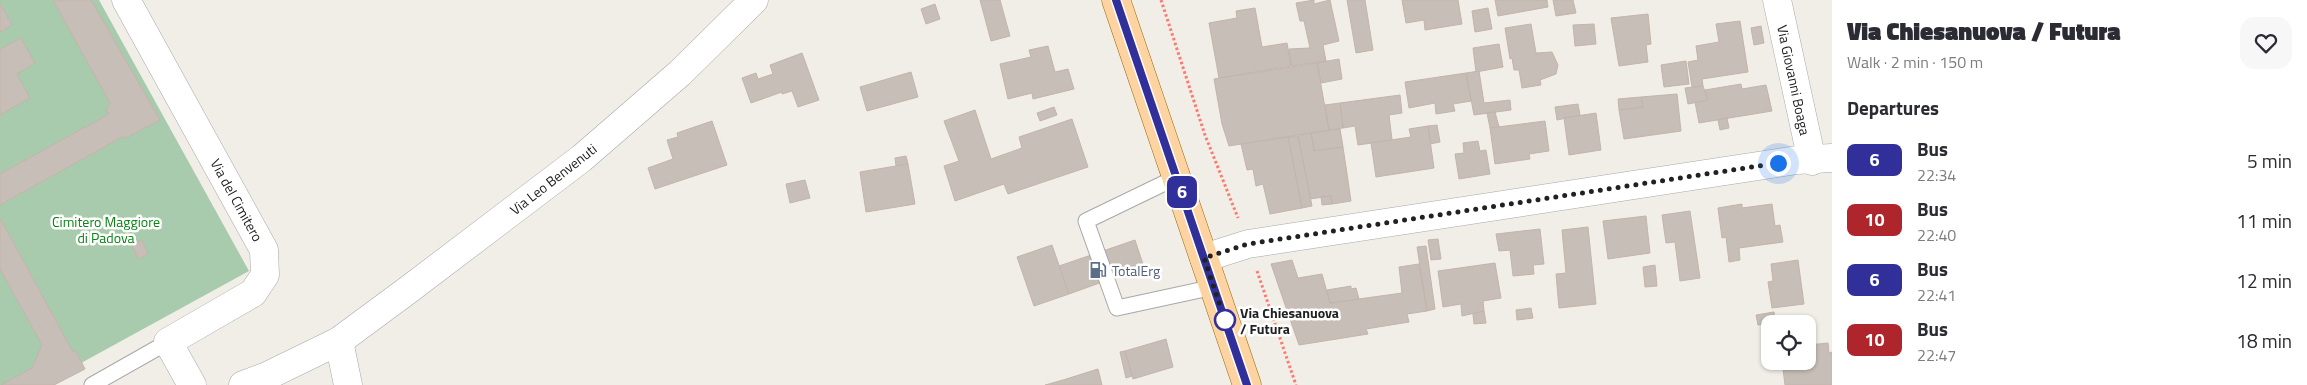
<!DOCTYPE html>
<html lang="en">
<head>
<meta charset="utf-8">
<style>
	:root { --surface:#fff; --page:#f7f7f7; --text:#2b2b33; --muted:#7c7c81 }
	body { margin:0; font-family:"Titillium Web",sans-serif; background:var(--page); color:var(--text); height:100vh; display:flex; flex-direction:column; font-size:19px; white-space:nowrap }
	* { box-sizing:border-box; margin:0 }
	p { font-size:16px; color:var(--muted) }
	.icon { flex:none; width:28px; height:28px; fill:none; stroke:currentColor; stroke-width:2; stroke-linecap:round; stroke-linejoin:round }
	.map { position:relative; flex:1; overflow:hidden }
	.panel { display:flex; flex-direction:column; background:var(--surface); width:475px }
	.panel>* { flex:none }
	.badge { padding:0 10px; border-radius:8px; font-size:18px; line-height:32px }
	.fabs { position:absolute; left:1761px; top:315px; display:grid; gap:10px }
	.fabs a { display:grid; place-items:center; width:55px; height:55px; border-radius:10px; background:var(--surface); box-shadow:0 1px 4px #0004; font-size:25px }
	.you { position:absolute; width:25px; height:25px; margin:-12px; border:4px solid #fff; border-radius:50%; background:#1a73e8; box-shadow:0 0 0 8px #1a73e833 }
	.map>.badge { position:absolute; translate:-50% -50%; box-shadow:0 0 0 2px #fff }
	h2 { padding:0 15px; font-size:19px; line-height:45px }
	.round { display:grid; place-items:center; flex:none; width:52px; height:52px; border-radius:15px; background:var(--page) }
	.head { display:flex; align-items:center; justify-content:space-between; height:85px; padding:0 15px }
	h1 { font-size:24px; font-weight:800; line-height:38px }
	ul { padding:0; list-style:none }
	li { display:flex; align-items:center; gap:15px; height:60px; padding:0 15px }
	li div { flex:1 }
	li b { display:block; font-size:19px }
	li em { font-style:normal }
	li .badge { min-width:55px; font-weight:700; text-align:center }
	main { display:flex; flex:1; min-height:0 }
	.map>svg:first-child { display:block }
	.cemetery { fill:#a8cbad }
	.building { fill:#c6beb7; stroke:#c4b4aa }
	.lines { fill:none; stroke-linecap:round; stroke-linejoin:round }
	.lane-casing { stroke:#a8a8a8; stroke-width:17 }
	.street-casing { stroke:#a8a8a8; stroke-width:29 }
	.primary-casing { stroke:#9e6700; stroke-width:29 }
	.path { stroke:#fc7a6f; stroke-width:3; stroke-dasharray:2.5 2.5; stroke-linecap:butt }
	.lane { stroke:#fff; stroke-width:15 }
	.street { stroke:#fff; stroke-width:28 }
	.primary { stroke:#fdd4a1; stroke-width:28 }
	.line-casing { stroke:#fff; stroke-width:11 }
	.line { stroke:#312f9a; stroke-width:8 }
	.walk { stroke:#212121; stroke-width:5; stroke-dasharray:0 9 }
	.stop-dot { fill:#fff; stroke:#312f9a; stroke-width:2.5 }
	.labels { text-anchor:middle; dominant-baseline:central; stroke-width:5; stroke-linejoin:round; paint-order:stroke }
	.street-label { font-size:14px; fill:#212121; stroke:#fff }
	.park-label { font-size:14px; fill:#0a8412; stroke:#fff }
	.service-label { font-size:14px; fill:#4e5e75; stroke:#fff; text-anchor:start }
	.stop-label { font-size:14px; font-weight:bold; fill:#212121; stroke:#fff; text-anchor:start }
</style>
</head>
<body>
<main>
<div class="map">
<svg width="1832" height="385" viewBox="0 0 1832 385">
	<rect width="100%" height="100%" fill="#f1eee8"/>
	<polygon class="cemetery" points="0,0 99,0 249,271 41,385 0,385"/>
	<g class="building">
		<polygon points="53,0 91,0 160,120 126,138 124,136 0,205 0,174 109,114 106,109 110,103"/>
		<polygon points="980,0 1000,0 1010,36 991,41"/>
		<polygon points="1314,0 1314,4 1330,0 1339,41 1323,45 1326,61 1291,66 1289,49 1310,48 1304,21 1300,21 1296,3"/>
		<polygon points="1347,0 1365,0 1373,50 1356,53"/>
		<polygon points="1402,0 1458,0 1462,24 1425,30 1424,20 1406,23"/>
		<polygon points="1495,0 1547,0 1548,7 1498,16"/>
		<polygon points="1553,0 1573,0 1576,13 1556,16"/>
		<polygon points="0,3 12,25 0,32"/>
		<polygon points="935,4 940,19 926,24 921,9"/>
		<polygon points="1255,8 1262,47 1287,43 1291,66 1219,78 1209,23 1237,18 1236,11"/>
		<polygon points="1488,8 1492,29 1475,32 1472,11"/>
		<polygon points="1648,14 1651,44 1646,45 1648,62 1619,66 1611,18"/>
		<polygon points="1740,21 1748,72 1702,79 1703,86 1692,87 1688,62 1698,60 1696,46 1719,42 1716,24"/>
		<polygon points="1531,24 1536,53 1552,52 1558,65 1556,74 1540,80 1541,85 1522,88 1519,70 1514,70 1512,58 1510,59 1505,28"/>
		<polygon points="1594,24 1596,44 1575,46 1573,25"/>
		<polygon points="1761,26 1764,43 1754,45 1751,28"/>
		<polygon points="21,38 35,63 17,74 30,98 0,115 0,49"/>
		<polygon points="1499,44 1503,67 1476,72 1473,48"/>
		<polygon points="1048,46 1055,72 1068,69 1074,89 1033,99 1032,93 1008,99 1000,64 1031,57 1029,50"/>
		<polygon points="802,53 819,100 798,107 792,91 782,94 782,92 751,103 742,78 756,73 758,79 773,74 770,65"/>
		<polygon points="1339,59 1342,79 1321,83 1317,63"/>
		<polygon points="1686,61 1689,84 1664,87 1661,65"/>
		<polygon points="1317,63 1329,130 1229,146 1222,124 1214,79"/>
		<polygon points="1479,71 1484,103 1510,100 1511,110 1474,115 1466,73"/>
		<polygon points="911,72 918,97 867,111 860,87"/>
		<polygon points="1466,73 1471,101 1453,104 1455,111 1436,114 1435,103 1409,108 1405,82"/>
		<polygon points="1741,84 1742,89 1766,85 1772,111 1699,123 1695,102 1708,100 1705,90"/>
		<polygon points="1703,86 1708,100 1688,104 1685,88"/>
		<polygon points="1677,94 1681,131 1624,139 1619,110 1643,107 1641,97"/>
		<polygon points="1400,95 1402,113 1389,115 1392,140 1358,145 1355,126 1343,128 1340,103"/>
		<polygon points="1641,97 1643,107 1619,110 1618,99"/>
		<polygon points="1340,103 1343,128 1329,130 1325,105"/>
		<polygon points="1578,104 1580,115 1557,120 1555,107"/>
		<polygon points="1054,107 1057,115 1040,121 1037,113"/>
		<polygon points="975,110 991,159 1022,148 1019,137 1072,119 1088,167 1008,194 1004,184 955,201 944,166 959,161 944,121"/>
		<polygon points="1495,112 1499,127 1490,128 1487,113"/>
		<polygon points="1596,113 1601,150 1569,155 1564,118"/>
		<polygon points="1727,118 1729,128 1720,130 1718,120"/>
		<polygon points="712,121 727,165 655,189 648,168 673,159 667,140 678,137 677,133"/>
		<polygon points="1545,121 1549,151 1529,154 1530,159 1495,164 1490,128"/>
		<polygon points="1437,125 1440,142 1430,144 1428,126"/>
		<polygon points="1428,126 1434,168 1376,177 1371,143 1411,137 1409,129"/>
		<polygon points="1340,129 1343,147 1314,151 1311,133"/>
		<polygon points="1311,133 1314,151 1343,147 1351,201 1332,204 1331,196 1310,199 1298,136"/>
		<polygon points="1298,136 1312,206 1302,208 1288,137"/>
		<polygon points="1288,137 1302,208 1270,214 1263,184 1256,186 1253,169 1247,170 1241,144"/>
		<polygon points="1478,141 1480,151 1486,150 1490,174 1459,179 1455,154 1464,153 1463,143"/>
		<polygon points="906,156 908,164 896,166 895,158"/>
		<polygon points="908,164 915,204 866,212 860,172"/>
		<polygon points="805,180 810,198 790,203 786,184"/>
		<polygon points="1331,196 1332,204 1322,205 1321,197"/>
		<polygon points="1742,204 1742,208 1772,204 1775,226 1780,225 1783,242 1739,248 1740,260 1729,262 1726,237 1722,238 1718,208"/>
		<polygon points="1690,211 1700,278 1680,281 1675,242 1666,243 1662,215"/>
		<polygon points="1646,216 1650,253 1608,259 1603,221"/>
		<polygon points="0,218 73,352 76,351 85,369 54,385 1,385 32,368 42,345 0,269"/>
		<polygon points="1588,227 1596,304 1559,308 1556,274 1566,273 1562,230"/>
		<polygon points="1540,229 1544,264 1533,265 1534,274 1513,276 1510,250 1499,251 1496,234"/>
		<polygon points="1438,239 1441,259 1431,260 1428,240"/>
		<polygon points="142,240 148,254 138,259 132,245"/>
		<polygon points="1135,240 1144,267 1069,294 1059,266"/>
		<polygon points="1052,245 1069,294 1034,306 1017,257"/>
		<polygon points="1426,246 1435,309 1427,311 1417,247"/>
		<polygon points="1292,260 1298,278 1322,274 1330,303 1402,293 1399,267 1419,264 1427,311 1407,314 1409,322 1366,329 1368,334 1299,345 1271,264"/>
		<polygon points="1798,260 1804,304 1772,308 1768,282 1773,281 1771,264"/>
		<polygon points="1495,263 1501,298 1483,301 1484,311 1462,316 1461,304 1443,307 1438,271"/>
		<polygon points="1655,265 1657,286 1645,287 1643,267"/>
		<polygon points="1351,286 1351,289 1356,288 1359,299 1330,303 1327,290"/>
		<polygon points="1531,308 1533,318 1517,320 1516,310"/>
		<polygon points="1484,311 1486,323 1474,324 1473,314"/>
		<polygon points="1774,312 1775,322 1758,325 1756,315"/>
		<polygon points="1166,339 1173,367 1133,379 1125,351"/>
		<polygon points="1828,343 1829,353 1832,352 1832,385 1785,385 1782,361 1808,361 1808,345"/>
		<polygon points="1125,351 1132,376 1126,378 1120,352"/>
		<polygon points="1098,369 1102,385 1045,385 1063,380"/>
	</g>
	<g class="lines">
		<g class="lane-casing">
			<g id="lane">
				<polyline points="1177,177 1086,221 1117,308 1214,287"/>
				<polyline points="92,385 168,342"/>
			</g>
		</g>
		<g class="street-casing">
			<g id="street">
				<polyline points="126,0 264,250 265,275 253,293 168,342 192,385"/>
				<polyline points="1777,0 1812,161"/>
				<polyline points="1204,258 1248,244 1797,160 1832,158"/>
				<polyline points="339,341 348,385"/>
				<polyline points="243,385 267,376 339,341 408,290 582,158 680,73 754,0"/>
			</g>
		</g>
		<g class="primary-casing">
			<polyline id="primary" points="1116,0 1247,385"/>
		</g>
		<g class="path">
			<polyline points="1161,0 1205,135 1238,218"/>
			<polyline points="1257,271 1296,385"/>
		</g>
		<use href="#lane" class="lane"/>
		<use href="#street" class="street"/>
		<use href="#primary" class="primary"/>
	</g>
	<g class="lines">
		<g class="line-casing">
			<polyline id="line" points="1116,0 1247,385"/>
		</g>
		<use href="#line" class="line"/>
		<polyline class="walk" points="1225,320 1204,258 1248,244 1778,163"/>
	</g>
	<defs>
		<g id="fuel-bare" transform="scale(1.35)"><path d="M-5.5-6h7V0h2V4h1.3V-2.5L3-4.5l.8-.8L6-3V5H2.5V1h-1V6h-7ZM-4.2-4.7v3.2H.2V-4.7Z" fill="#5c6f8a" stroke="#fff" stroke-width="2.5" paint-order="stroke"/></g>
	</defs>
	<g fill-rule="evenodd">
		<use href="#fuel-bare" x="1098" y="270"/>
	</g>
	<circle class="stop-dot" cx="1225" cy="320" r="10"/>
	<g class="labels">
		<g class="street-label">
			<text transform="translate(1794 80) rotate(78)">Via Giovanni Boaga</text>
			<text transform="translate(553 179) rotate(-38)">Via Leo Benvenuti</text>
			<text transform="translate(237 200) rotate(61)">Via del Cimitero</text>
		</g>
		<g class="park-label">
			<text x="106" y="221">Cimitero Maggiore<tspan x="106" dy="16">di Padova</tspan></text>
		</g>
		<g class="service-label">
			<text x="1112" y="270">TotalErg</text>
		</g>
		<g class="stop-label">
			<text x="1240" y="312">Via Chiesanuova<tspan x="1240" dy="16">/ Futura</tspan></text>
		</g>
	</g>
</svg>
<div class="fabs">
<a><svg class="icon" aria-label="locate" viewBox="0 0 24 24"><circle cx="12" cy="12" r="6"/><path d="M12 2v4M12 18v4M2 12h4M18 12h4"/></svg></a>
</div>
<div class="you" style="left:1778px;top:163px"></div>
<b class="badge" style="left:1182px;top:192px;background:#312f9a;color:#fff">6</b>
</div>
<section class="panel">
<div class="head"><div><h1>Via Chiesanuova / Futura</h1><p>Walk · 2 min · 150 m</p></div><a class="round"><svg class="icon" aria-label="heart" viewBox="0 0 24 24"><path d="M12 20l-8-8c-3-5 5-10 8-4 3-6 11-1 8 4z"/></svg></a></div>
<h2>Departures</h2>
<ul>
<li><span class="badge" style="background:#312f9a;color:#fff">6</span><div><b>Bus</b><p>22:34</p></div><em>5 min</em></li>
<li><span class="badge" style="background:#ae262b;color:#fff">10</span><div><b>Bus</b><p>22:40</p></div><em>11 min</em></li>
<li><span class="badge" style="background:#312f9a;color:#fff">6</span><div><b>Bus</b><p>22:41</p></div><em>12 min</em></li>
<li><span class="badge" style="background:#ae262b;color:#fff">10</span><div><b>Bus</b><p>22:47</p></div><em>18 min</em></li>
</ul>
</section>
</main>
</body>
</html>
